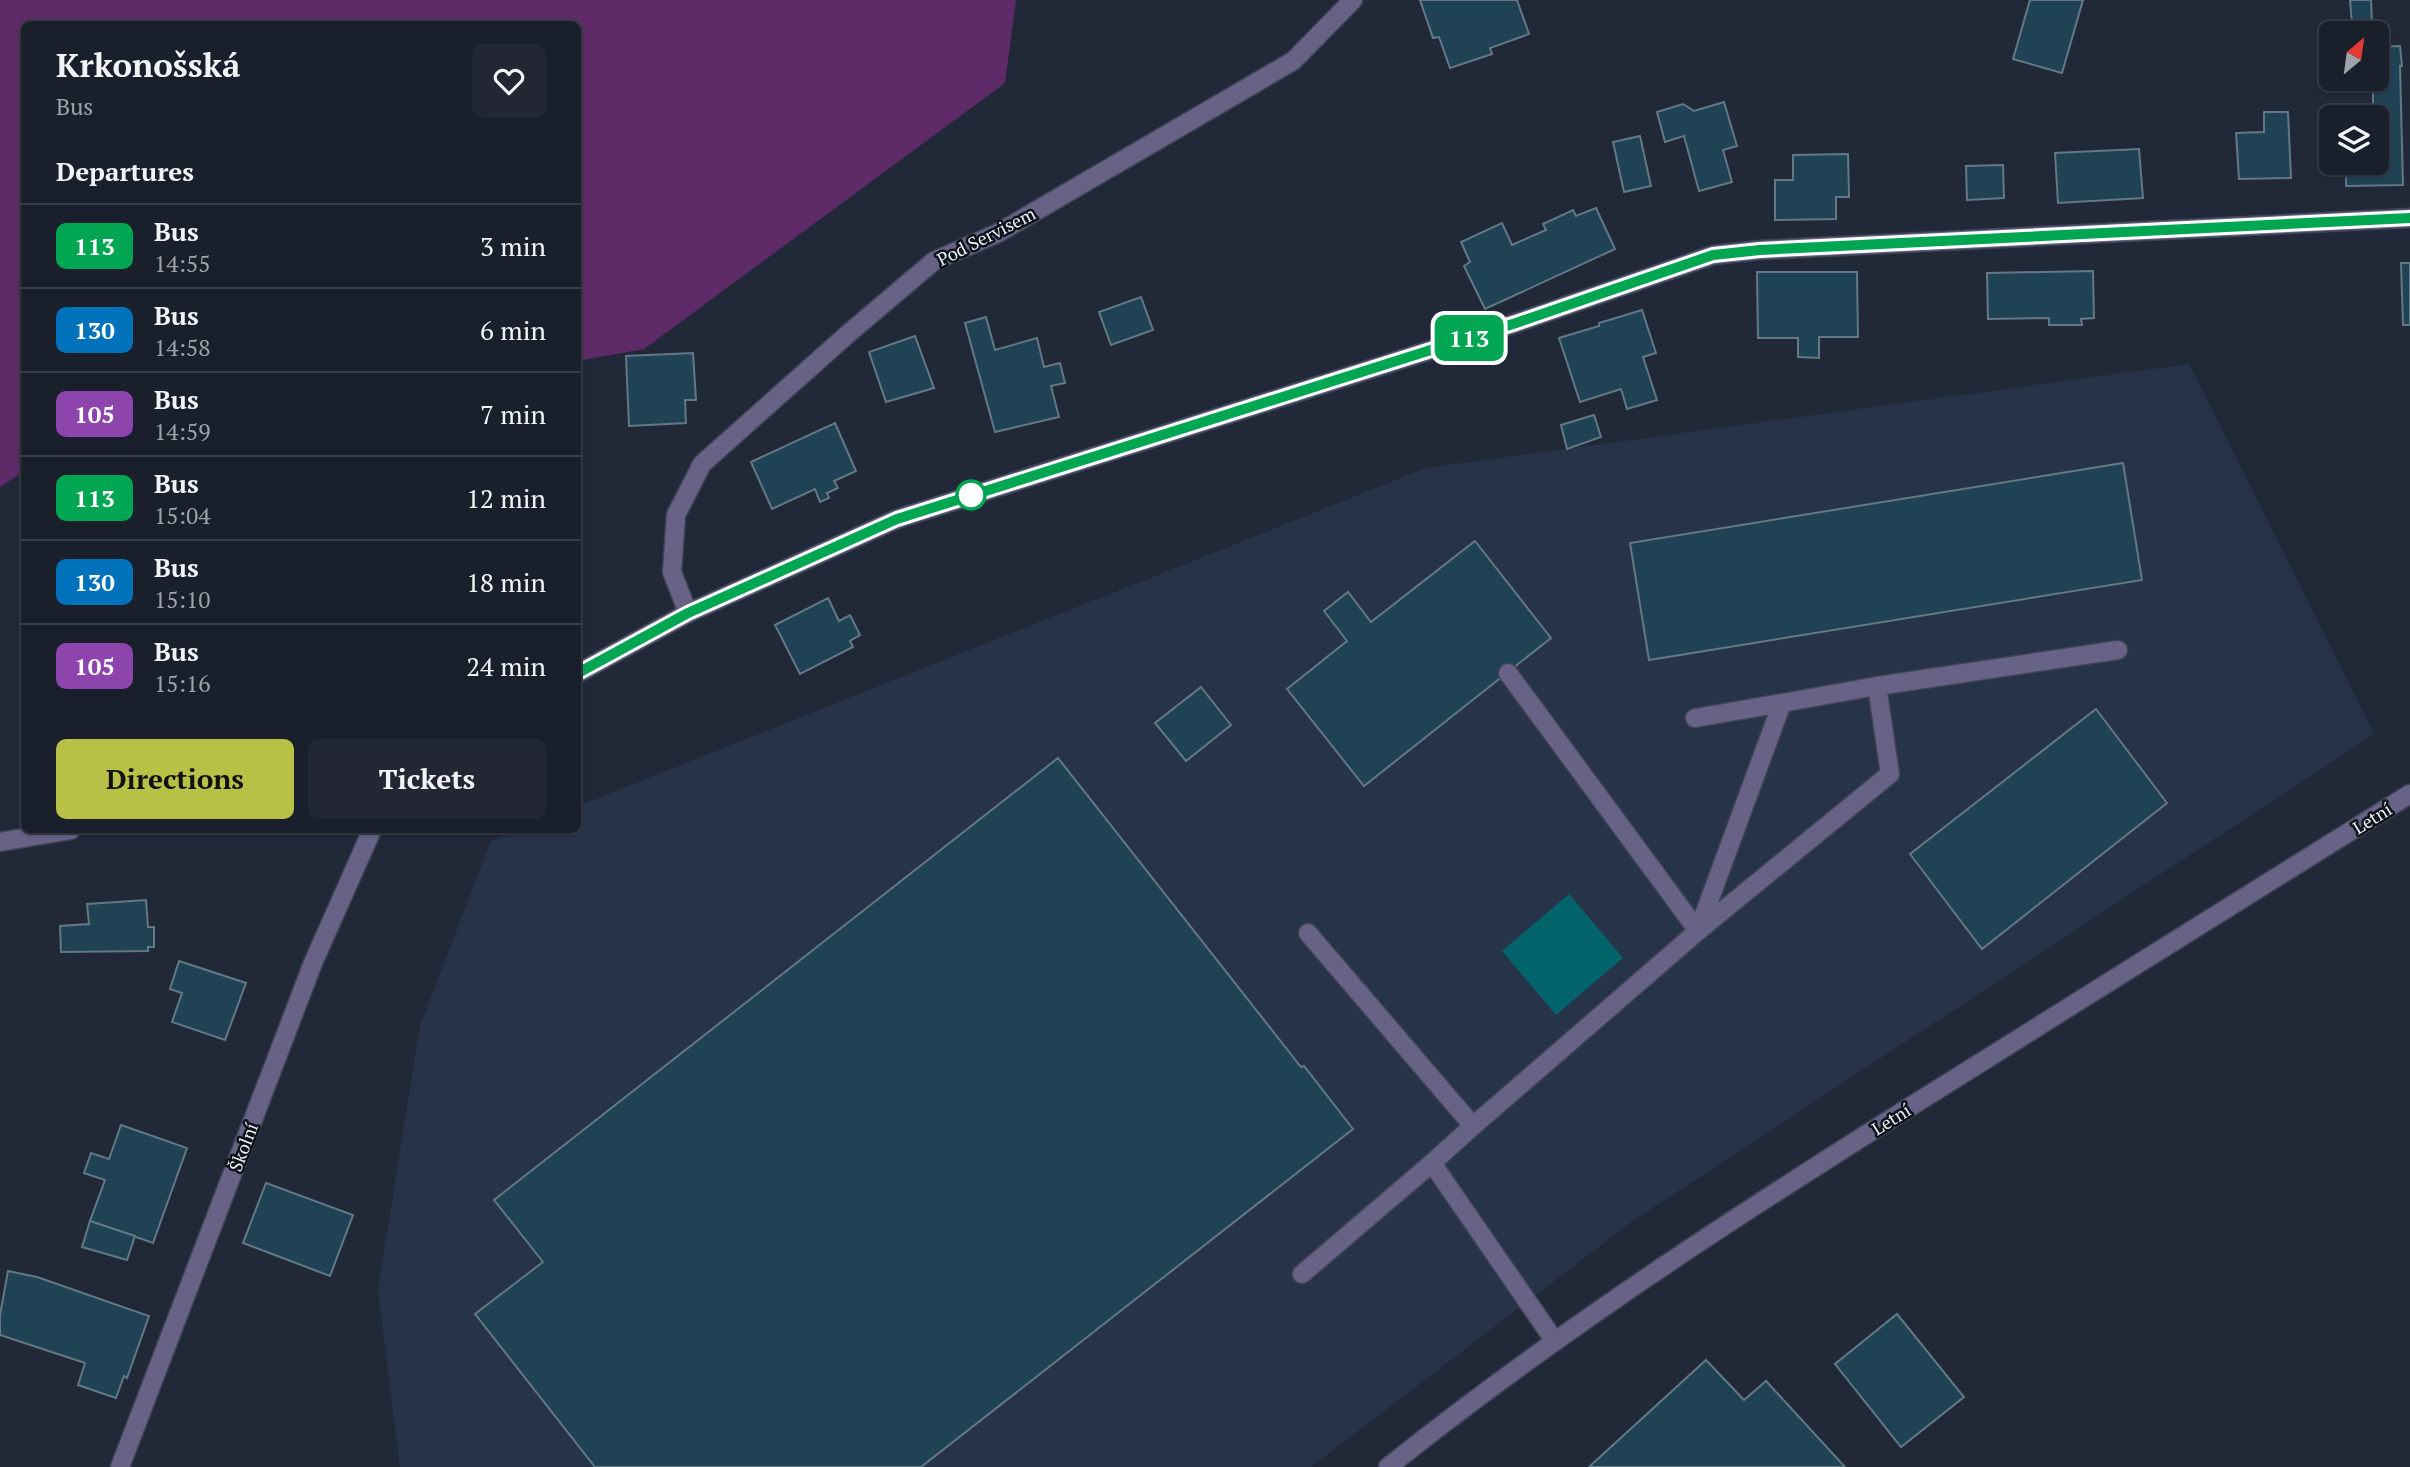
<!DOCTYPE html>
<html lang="en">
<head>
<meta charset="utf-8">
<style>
	:root { --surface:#191f2b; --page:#222733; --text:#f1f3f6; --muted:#9fa2a9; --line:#373d47; --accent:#b9c046 }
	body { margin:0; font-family:"PT Serif",serif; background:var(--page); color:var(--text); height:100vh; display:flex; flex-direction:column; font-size:26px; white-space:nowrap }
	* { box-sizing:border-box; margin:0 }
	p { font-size:23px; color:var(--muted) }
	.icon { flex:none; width:38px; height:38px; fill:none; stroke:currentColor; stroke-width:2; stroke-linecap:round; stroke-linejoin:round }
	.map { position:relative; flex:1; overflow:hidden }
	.side { position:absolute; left:21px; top:21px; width:560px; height:812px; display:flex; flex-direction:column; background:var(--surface); border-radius:10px; box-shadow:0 2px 5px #0004,0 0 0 2px var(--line) }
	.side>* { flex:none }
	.badge { padding:0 14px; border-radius:10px; font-size:24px; line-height:46px }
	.needle { width:46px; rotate:29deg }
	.tools { position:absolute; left:2319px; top:21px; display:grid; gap:14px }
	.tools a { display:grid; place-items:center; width:70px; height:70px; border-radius:10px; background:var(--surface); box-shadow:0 2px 5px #0004,0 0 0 2px var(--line); font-size:35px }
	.map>.badge { position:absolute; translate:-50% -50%; box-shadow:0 0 0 4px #fff }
	h2 { padding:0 35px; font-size:26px; line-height:63px }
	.round { display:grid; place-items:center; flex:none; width:74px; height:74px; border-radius:10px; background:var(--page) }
	.overview { display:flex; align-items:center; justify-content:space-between; height:119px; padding:0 35px }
	h1 { font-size:33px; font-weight:700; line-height:52px }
	.primary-button { display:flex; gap:14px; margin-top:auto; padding:14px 35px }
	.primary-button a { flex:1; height:80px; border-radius:10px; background:var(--accent); color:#111; font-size:28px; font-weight:700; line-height:80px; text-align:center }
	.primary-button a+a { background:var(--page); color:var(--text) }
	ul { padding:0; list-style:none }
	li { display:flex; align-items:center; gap:21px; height:84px; padding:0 35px; border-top:2px solid var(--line) }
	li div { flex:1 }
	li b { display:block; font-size:26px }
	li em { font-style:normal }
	li .badge { min-width:77px; font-weight:700; text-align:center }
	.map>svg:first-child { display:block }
	.built { fill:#273348 }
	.green { fill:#5e2b68 }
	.water { fill:#02646a }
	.building { fill:#1f4355; stroke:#637884; stroke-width:2 }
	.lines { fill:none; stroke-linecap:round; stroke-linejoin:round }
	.service-casing { stroke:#3d4554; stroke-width:21 }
	.minor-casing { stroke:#3d4554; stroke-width:21 }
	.tertiary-casing { stroke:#3d4554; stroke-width:21 }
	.service { stroke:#686287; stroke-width:18 }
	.minor { stroke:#686287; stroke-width:18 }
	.tertiary { stroke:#686287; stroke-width:18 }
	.line-casing { stroke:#fff; stroke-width:16 }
	.line { stroke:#00a651; stroke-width:10 }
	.stop-dot { fill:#fff; stroke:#00a651; stroke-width:3.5 }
	.labels { text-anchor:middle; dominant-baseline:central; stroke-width:5; stroke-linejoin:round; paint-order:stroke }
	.street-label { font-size:18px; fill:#ebf1fb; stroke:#0e1219 }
</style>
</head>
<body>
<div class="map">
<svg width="2410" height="1467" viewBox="0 0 2410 1467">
	<rect width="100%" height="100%" fill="#212939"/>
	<polygon class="built" points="2189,364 2374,734 1634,1220 1311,1467 400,1467 378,1289 420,1026 491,841 519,830 578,830 578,806 1426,468"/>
	<polygon class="green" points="0,0 1016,0 1005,83 644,349 578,361 578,24 24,24 24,471 0,487"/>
	<polygon class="water" points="1569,894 1623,958 1556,1015 1502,951"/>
	<g class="building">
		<polygon points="1420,0 1517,0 1529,34 1490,48 1492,54 1450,68 1439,37 1433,38"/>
		<polygon points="2030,0 2083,0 2062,73 2013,59"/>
		<polygon points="2350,0 2371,0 2372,23 2352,24"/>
		<polygon points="2400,46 2402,66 2400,66 2403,185 2346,186 2346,163 2376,163 2376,137 2381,137 2380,121 2376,121 2376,117 2373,117 2373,81 2344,81 2344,79 2376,79 2376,47"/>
		<polygon points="1724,102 1737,146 1723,150 1732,182 1699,191 1684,136 1665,142 1657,112 1683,104 1694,111"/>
		<polygon points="2264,112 2288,112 2291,178 2239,179 2236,133 2264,132"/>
		<polygon points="1640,136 1651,186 1624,192 1613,142"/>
		<polygon points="2139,149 2143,198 2058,203 2055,153"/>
		<polygon points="1848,154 1849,197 1836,197 1836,219 1775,220 1775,180 1793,180 1793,155"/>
		<polygon points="2003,165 2004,198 1967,200 1966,166"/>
		<polygon points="1596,208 1615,249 1485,309 1464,266 1470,262 1461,242 1502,223 1512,245 1546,230 1543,224 1573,210 1576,216"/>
		<polygon points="2401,263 2410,263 2410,325 2403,325"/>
		<polygon points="2093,271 2094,318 2081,319 2082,325 2049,325 2049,318 1988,319 1987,273"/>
		<polygon points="1757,272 1857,272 1858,337 1819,337 1819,358 1798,357 1798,338 1758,338"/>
		<polygon points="1141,297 1153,330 1111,345 1099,312"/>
		<polygon points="1642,310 1656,353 1643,357 1657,400 1627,409 1621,389 1580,402 1559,338 1599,326 1599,323"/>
		<polygon points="986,317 995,350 1037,338 1044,367 1060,363 1065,383 1051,386 1059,417 995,432 965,323"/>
		<polygon points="915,336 934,388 886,402 869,352"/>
		<polygon points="693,353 696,400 685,400 686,423 629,426 626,356"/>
		<polygon points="1594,415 1601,437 1567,449 1561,425"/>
		<polygon points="835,423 856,471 834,481 838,488 827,493 829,498 820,502 815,489 772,509 751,462"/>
		<polygon points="2123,463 2142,580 1649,660 1630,543"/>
		<polygon points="1475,541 1551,638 1364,786 1287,689 1347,641 1324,611 1348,592 1371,622"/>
		<polygon points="828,598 839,621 850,615 860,635 850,641 853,647 800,674 775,625"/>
		<polygon points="1201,687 1231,725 1186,761 1155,723"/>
		<polygon points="2096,709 2167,803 1982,949 1910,854"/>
		<polygon points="1058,758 1301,1067 1304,1066 1353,1129 921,1467 595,1467 475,1314 543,1262 494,1200"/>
		<polygon points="146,900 148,927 154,927 154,947 148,947 148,951 61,952 60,926 89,924 87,904"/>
		<polygon points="179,961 246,983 225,1040 172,1022 182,993 170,989"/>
		<polygon points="121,1125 187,1148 153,1243 90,1221 105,1180 84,1173 91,1153 109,1159"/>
		<polygon points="266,1183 353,1215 330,1276 243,1243"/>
		<polygon points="90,1221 135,1236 127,1260 82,1247"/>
		<polygon points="8,1271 37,1277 149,1316 127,1378 124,1376 116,1398 78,1385 85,1363 0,1335 0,1315"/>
		<polygon points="1897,1314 1964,1397 1901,1447 1835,1364"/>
		<polygon points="1706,1360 1744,1400 1766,1381 1845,1467 1589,1467"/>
	</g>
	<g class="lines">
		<g class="service-casing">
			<g id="service">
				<polyline points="1877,686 1782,703 1698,931 1890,774 1877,686 2118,650"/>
				<polyline points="1695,718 1782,703"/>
				<polyline points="1308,933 1473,1126 1432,1163"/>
				<polyline points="1473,1126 1698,931 1508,673"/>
				<polyline points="1302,1274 1432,1163 1554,1340"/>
			</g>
		</g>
		<g class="minor-casing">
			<g id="minor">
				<polyline points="688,613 672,572 676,515 702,464 849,333 934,261 998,233 1293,61 1353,0"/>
				<polyline points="120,1467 313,963 372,830"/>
			</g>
		</g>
		<g class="tertiary-casing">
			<g id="tertiary">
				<polyline points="578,673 688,613 897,519 1516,323 1713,255 1760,250 2410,218"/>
				<polyline points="0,842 71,830"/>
				<path d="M 1388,1467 C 1568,1323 1761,1200 1956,1078 C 2107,983 2259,888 2410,794"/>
			</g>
		</g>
		<use href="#service" class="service"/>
		<use href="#minor" class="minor"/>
		<use href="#tertiary" class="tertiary"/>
	</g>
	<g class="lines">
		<g class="line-casing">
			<polyline id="line" points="578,673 688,613 897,519 1516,323 1713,255 1760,250 2410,218"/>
		</g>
		<use href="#line" class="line"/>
	</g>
	<circle class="stop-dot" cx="971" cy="495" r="14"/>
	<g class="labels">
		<g class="street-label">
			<text transform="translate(986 236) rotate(-27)">Pod Servisem</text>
			<text transform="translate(2372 818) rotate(-32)">Letní</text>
			<text transform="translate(1891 1119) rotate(-32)">Letní</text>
			<text transform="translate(243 1147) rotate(-69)">Školní</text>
		</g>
	</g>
</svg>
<div class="tools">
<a><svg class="needle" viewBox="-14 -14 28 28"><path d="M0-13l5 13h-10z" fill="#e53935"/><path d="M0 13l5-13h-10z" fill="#9fa2a9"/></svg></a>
<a><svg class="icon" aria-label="layers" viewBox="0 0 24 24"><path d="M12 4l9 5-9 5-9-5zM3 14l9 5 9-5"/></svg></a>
</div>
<b class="badge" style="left:1469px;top:338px;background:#00a651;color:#fff">113</b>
<section class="side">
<div class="overview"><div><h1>Krkonošská</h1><p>Bus</p></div><a class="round"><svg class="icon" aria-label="heart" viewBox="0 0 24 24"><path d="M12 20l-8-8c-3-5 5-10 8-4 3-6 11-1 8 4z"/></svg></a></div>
<h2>Departures</h2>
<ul>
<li><span class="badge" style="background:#00a651;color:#fff">113</span><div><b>Bus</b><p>14:55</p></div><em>3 min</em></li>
<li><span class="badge" style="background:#0072bc;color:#fff">130</span><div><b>Bus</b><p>14:58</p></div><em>6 min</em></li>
<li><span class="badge" style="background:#8e44ad;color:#fff">105</span><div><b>Bus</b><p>14:59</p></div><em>7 min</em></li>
<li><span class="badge" style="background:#00a651;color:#fff">113</span><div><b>Bus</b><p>15:04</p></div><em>12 min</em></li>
<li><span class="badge" style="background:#0072bc;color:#fff">130</span><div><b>Bus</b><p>15:10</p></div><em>18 min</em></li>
<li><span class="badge" style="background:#8e44ad;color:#fff">105</span><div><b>Bus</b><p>15:16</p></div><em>24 min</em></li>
</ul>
<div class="primary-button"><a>Directions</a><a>Tickets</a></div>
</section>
</div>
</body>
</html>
